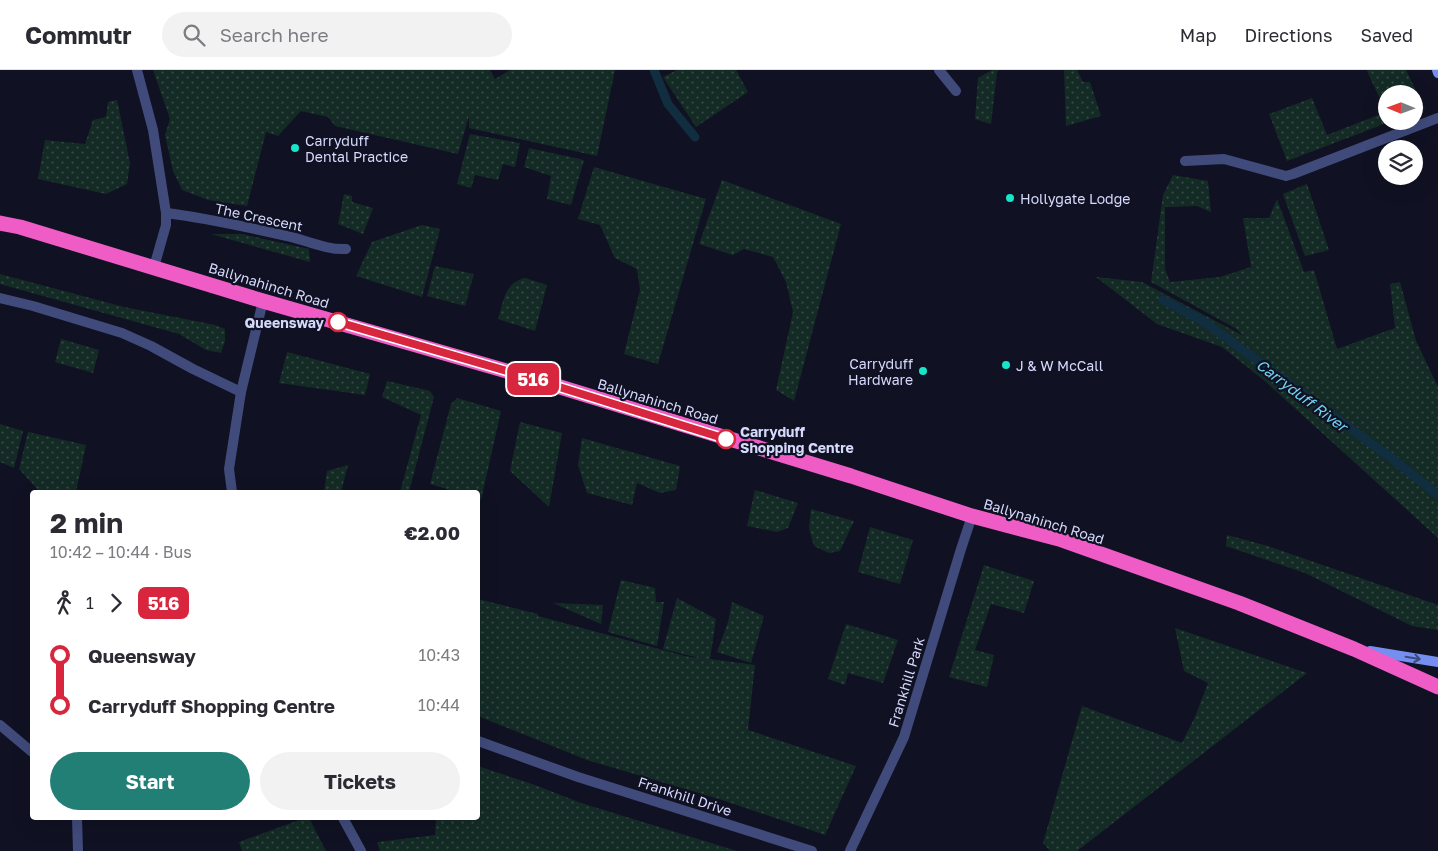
<!DOCTYPE html>
<html lang="en">
<head>
<meta charset="utf-8">
<style>
	:root { --surface:#fff; --page:#f2f2f3; --text:#2b2b33; --muted:#7c7c81; --line:#e1e1e2; --accent:#227f76 }
	body { margin:0; font-family:"Golos Text",sans-serif; background:var(--page); color:var(--text); height:100vh; display:flex; flex-direction:column; font-size:19px; white-space:nowrap }
	* { box-sizing:border-box; margin:0 }
	p { font-size:16px; color:var(--muted) }
	.icon { flex:none; width:28px; height:28px; fill:none; stroke:currentColor; stroke-width:2; stroke-linecap:round; stroke-linejoin:round }
	.map { position:relative; flex:1; overflow:hidden }
	.side { position:absolute; left:30px; top:420px; width:450px; height:330px; display:flex; flex-direction:column; background:var(--surface); border-radius:5px; box-shadow:0 5px 20px #0002 }
	.side>* { flex:none }
	.badge { padding:0 10px; border-radius:8px; font-size:18px; line-height:32px }
	.needle { width:32px; rotate:271deg }
	.controls { position:absolute; left:1378px; top:15px; display:grid; gap:10px }
	.controls a { display:grid; place-items:center; width:45px; height:45px; border-radius:50%; background:var(--surface); box-shadow:0 5px 20px #0002; font-size:25px }
	.map>.badge { position:absolute; translate:-50% -50%; box-shadow:0 0 0 2px #fff }
	.legs { display:flex; align-items:center; gap:8px; height:55px; padding:0 20px; font-size:16px }
	.legs p { margin-inline-start:auto }
	.summary { display:flex; align-items:center; justify-content:space-between; height:85px; padding:0 20px }
	h1 { font-size:28px; font-weight:700; line-height:38px }
	.button { display:flex; gap:10px; margin-top:auto; padding:10px 20px }
	.button a { flex:1; height:58px; border-radius:30px; background:var(--accent); color:#fff; font-size:20px; font-weight:700; line-height:58px; text-align:center }
	.button a+a { background:var(--page); color:var(--text) }
	ul { padding:0 20px; list-style:none }
	li { display:flex; align-items:center; gap:18px; height:50px; font-size:19px }
	li i { display:grid; place-items:center; width:8px; height:100%; margin:0 6px; background:currentColor }
	li i::after { content:''; width:12px; height:12px; margin:-6px; border:4px solid; border-radius:50%; background:var(--surface) }
	li p { margin-inline-start:auto }
	li:first-child i { background:linear-gradient(#0000 50%,currentColor 0) }
	li:last-child i { background:linear-gradient(currentColor 50%,#0000 0) }
	header { display:flex; align-items:center; gap:30px; box-sizing:border-box; height:70px; padding:0 25px; background:var(--surface); border-bottom:1px solid var(--line) }
	header strong { font-size:24px }
	nav { display:flex; gap:28px; margin-inline-start:auto; font-size:18px }
	.search { width:350px; height:45px; background:var(--page); display:flex; align-items:center; gap:12px; box-sizing:border-box; padding:0 18px; border-radius:28px; color:var(--muted); font-size:19px }
	.map>svg:first-child { display:block }
	.grass { fill:url(#grass-dots) }
	.lines { fill:none; stroke-linecap:round; stroke-linejoin:round }
	.stream { stroke:#112d40; stroke-width:9 }
	.street { stroke:#404b7c; stroke-width:10 }
	.secondary { stroke:#758ff1; stroke-width:10 }
	.highway { stroke:#ef5cc5; stroke-width:15 }
	.oneway { stroke:#3d4a7f }
	.line-1-casing { stroke:#fff; stroke-width:11 }
	.line-1 { stroke:#d7263d; stroke-width:8 }
	.poi-dot { fill:#17e5c9; stroke:#101122; stroke-width:2 }
	.stop-1-dot { fill:#fff; stroke:#d7263d; stroke-width:2.5 }
	.labels { text-anchor:middle; dominant-baseline:central; stroke-width:4.5; stroke-linejoin:round; paint-order:stroke }
	.poi-label { font-size:14px; fill:#d5d9fb; stroke:#101122; text-anchor:start }
	.street-label { font-size:14px; fill:#d5d9fb; stroke:#101122 }
	.stop-label { font-size:14px; font-weight:bold; fill:#d5d9fb; stroke:#101122; text-anchor:end }
	.water-label { font-size:15px; font-style:italic; fill:#6dd3f1; stroke:#101122 }
</style>
</head>
<body>
<header>
<strong>Commutr</strong>
<div class="search"><svg class="icon" aria-label="search" viewBox="0 0 24 24"><circle cx="10" cy="10" r="6"/><path d="M15 15l6 6"/></svg>Search here</div>
<nav><a>Map</a><a>Directions</a><a>Saved</a></nav>
</header>
<div class="map">
<svg width="1438" height="781" viewBox="0 0 1438 781">
	<defs>
		<pattern id="grass-dots" width="8" height="8" patternUnits="userSpaceOnUse" patternTransform="scale(1.25)"><rect width="8" height="8" fill="#142b25"/><path d="M2 2h.1M6 6h.1" fill="none" stroke="#354946" stroke-width="1.8" stroke-linecap="round"/></pattern>
	</defs>
	<rect width="100%" height="100%" fill="#101122"/>
	<g class="grass">
		<polygon points="153,0 490,0 495,9 510,0 615,0 597,86 469,58 469,46 458,84 335,56 328,47 301,41 278,66 266,62 247,136 208,130 182,120 173,101 165,65 170,49"/>
		<polygon points="677,0 736,0 748,22 696,57 663,7"/>
		<polygon points="992,0 999,0 997,2 991,54 975,49 978,8"/>
		<polygon points="1064,0 1077,0 1083,12 1090,12 1101,46 1066,56"/>
		<polygon points="1368,0 1406,0 1425,39 1414,43 1414,24 1386,24 1386,51 1392,51 1287,91 1269,44 1312,28 1327,65 1386,42 1367,1"/>
		<polygon points="117,30 130,93 127,114 106,124 38,109 45,70 85,74 93,50 106,47 108,32"/>
		<polygon points="470,64 520,73 515,97 503,94 498,110 475,105 471,118 457,114"/>
		<polygon points="529,78 584,90 571,135 547,129 551,106 524,97"/>
		<polygon points="594,97 706,129 658,294 624,284 640,220 637,199 615,188 600,155 578,149"/>
		<polygon points="1173,105 1208,111 1211,142 1197,136 1165,137 1165,199 1170,212 1220,207 1251,197 1243,148 1269,148 1277,129 1304,202 1314,200 1337,279 1395,258 1390,214 1400,212 1416,271 1438,317 1438,468 1266,312 1222,277 1157,254 1096,207 1142,212 1244,266 1235,258 1151,212 1163,125"/>
		<polygon points="722,110 841,154 794,331 776,320 793,242 786,212 773,187 744,179 733,185 699,174"/>
		<polygon points="1307,114 1329,180 1305,186 1283,124"/>
		<polygon points="344,124 352,126 352,132 373,138 363,164 338,154"/>
		<polygon points="422,155 440,159 422,227 356,206 372,172"/>
		<polygon points="211,164 242,164 309,179 310,192"/>
		<polygon points="435,196 474,204 465,236 427,226"/>
		<polygon points="0,204 124,237 215,255 225,259 225,271 221,283 206,280 179,264 0,214"/>
		<path d="M 525,208 L 547,215 L 535,261 L 498,249 C 504,231 504,213 525,208 Z"/>
		<polygon points="61,269 99,280 93,303 55,292"/>
		<polygon points="287,282 370,304 365,325 279,313"/>
		<polygon points="387,311 430,321 434,327 409,422 400,422 421,345 382,327"/>
		<polygon points="457,328 501,341 481,430 478,429 478,422 457,422 430,414 451,334"/>
		<polygon points="520,352 562,363 549,437 510,401"/>
		<polygon points="0,354 23,361 14,398 0,392"/>
		<polygon points="28,362 86,375 76,422 40,422 19,399"/>
		<polygon points="582,368 680,396 676,420 660,423 637,413 632,435 587,423 578,395"/>
		<polygon points="348,395 341,422 324,422 327,401"/>
		<polygon points="755,420 798,433 788,458 777,462 747,456"/>
		<polygon points="811,439 854,451 840,481 829,483 814,476 809,459"/>
		<polygon points="870,457 913,470 900,514 858,502"/>
		<polygon points="1227,465 1268,476 1438,535 1438,560 1412,556 1305,503 1226,476"/>
		<polygon points="984,495 1034,511 1024,543 991,534 975,580 994,585 987,617 949,607"/>
		<polygon points="621,510 655,518 656,532 664,532 657,576 608,562"/>
		<polygon points="677,528 716,549 710,589 755,595 748,660 856,696 825,765 719,729 587,690 478,646 478,529 538,544 538,546 685,586 703,589 663,579"/>
		<polygon points="732,532 764,546 751,593 717,582 728,552"/>
		<polygon points="553,533 603,535 601,554"/>
		<polygon points="846,554 898,570 883,613 848,603 845,615 828,609"/>
		<polygon points="1175,558 1307,603 1077,781 1050,781 1043,773 1082,636 1182,673 1195,647 1208,613 1184,601"/>
		<polygon points="478,696 535,715 581,733 737,781 380,781 377,772 435,765 436,748 478,748"/>
		<polygon points="302,748 309,748 326,781 242,781 239,772 302,749"/>
	</g>
	<g class="lines">
		<g class="stream">
			<polyline points="654,0 668,34 695,67"/>
			<polyline points="1163,230 1203,251 1390,387 1438,425"/>
		</g>
		<g class="street">
			<polyline points="137,0 153,60 166,143 166,155 154,197"/>
			<polyline points="939,0 956,21"/>
			<polyline points="1185,91 1224,89 1286,106 1293,104 1438,48"/>
			<path d="M 166,143 C 207,148 247,157 287,166 C 306,170 326,180 346,179"/>
			<polyline points="0,228 33,236 122,263 151,276 193,299 241,322"/>
			<polyline points="232,422 229,399 241,322 263,231"/>
			<polyline points="0,655 32,682"/>
			<polyline points="478,671 578,707 812,781"/>
			<polyline points="77,748 78,781"/>
			<polyline points="343,748 361,781"/>
			<polyline points="850,781 904,667 961,479 972,446"/>
		</g>
		<g class="secondary">
			<polyline points="1437,0 1438,3"/>
			<polyline points="1370,581 1438,592"/>
		</g>
		<polyline class="highway" points="0,153 20,157 263,231 524,306 851,406 972,446 1059,469 1239,533 1354,579 1438,617"/>
	</g>
	<defs><path id="oneway-shaft" d="M-6 0H5M1.5-3L5.5 0L1.5 3" fill="none" stroke-width="1.6" stroke-linecap="round" stroke-linejoin="round" transform="scale(1.25)"/></defs>
	<use class="oneway" href="#oneway-shaft" transform="translate(1413 588) rotate(9)"/>
	<g class="lines">
		<g class="line-1-casing">
			<polyline id="line-1" points="338,252 524,306 726,369"/>
		</g>
		<use href="#line-1" class="line-1"/>
	</g>
	<g class="poi-dot">
		<circle cx="295" cy="78" r="5"/>
		<circle cx="1010" cy="128" r="5"/>
		<circle cx="1006" cy="295" r="5"/>
		<circle cx="923" cy="301" r="5"/>
	</g>
	<g class="stop-1-dot">
		<circle cx="338" cy="252" r="9"/>
		<circle cx="726" cy="369" r="9"/>
	</g>
	<g class="labels">
		<g class="poi-label">
			<text x="305" y="70">Carryduff<tspan x="305" dy="16">Dental Practice</tspan></text>
			<text x="1020" y="128">Hollygate Lodge</text>
			<text x="913" y="293" text-anchor="end">Carryduff<tspan x="913" dy="16">Hardware</tspan></text>
			<text x="1016" y="295">J &amp; W McCall</text>
		</g>
		<g class="street-label">
			<text transform="translate(259 147) rotate(12)">The Crescent</text>
			<text transform="translate(269 215) rotate(17)">Ballynahinch Road</text>
			<text transform="translate(658 331) rotate(17)">Ballynahinch Road</text>
			<text transform="translate(1044 451) rotate(17)">Ballynahinch Road</text>
			<text transform="translate(906 612) rotate(-73)">Frankhill Park</text>
			<text transform="translate(685 726) rotate(18)">Frankhill Drive</text>
		</g>
		<g class="stop-label">
			<text x="324" y="252">Queensway</text>
			<text x="740" y="361" text-anchor="start">Carryduff<tspan x="740" dy="16">Shopping Centre</tspan></text>
		</g>
		<g class="water-label">
			<text transform="translate(1302 325) rotate(37)">Carryduff River</text>
		</g>
	</g>
</svg>
<div class="controls">
<a><svg class="needle" viewBox="-14 -14 28 28"><path d="M0-13l5 13h-10z" fill="#e53935"/><path d="M0 13l5-13h-10z" fill="#7c7c81"/></svg></a>
<a><svg class="icon" aria-label="layers" viewBox="0 0 24 24"><path d="M12 4l9 5-9 5-9-5zM3 14l9 5 9-5"/></svg></a>
</div>
<b class="badge" style="left:533px;top:309px;background:#d7263d;color:#fff">516</b>
<section class="side">
<div class="summary"><div><h1>2 min</h1><p>10:42 – 10:44 · Bus</p></div><b>€2.00</b></div>
<div class="legs"><svg class="icon" aria-label="walk" viewBox="0 0 24 24"><circle cx="13" cy="4" r="2"/><path d="M13 8l-2 6 4 7M11 14l-3 7M7 12l3-4h3l4 4"/></svg>1<svg class="icon" aria-label="forward" viewBox="0 0 24 24"><path d="M9 5l7 7-7 7"/></svg><b class="badge" style="background:#d7263d;color:#fff">516</b></div>
<ul>
<li><i style="color:#d7263d"></i><b>Queensway</b><p>10:43</p></li>
<li><i style="color:#d7263d"></i><b>Carryduff Shopping Centre</b><p>10:44</p></li>
</ul>
<div class="button"><a>Start</a><a>Tickets</a></div>
</section>
</div>
</body>
</html>
